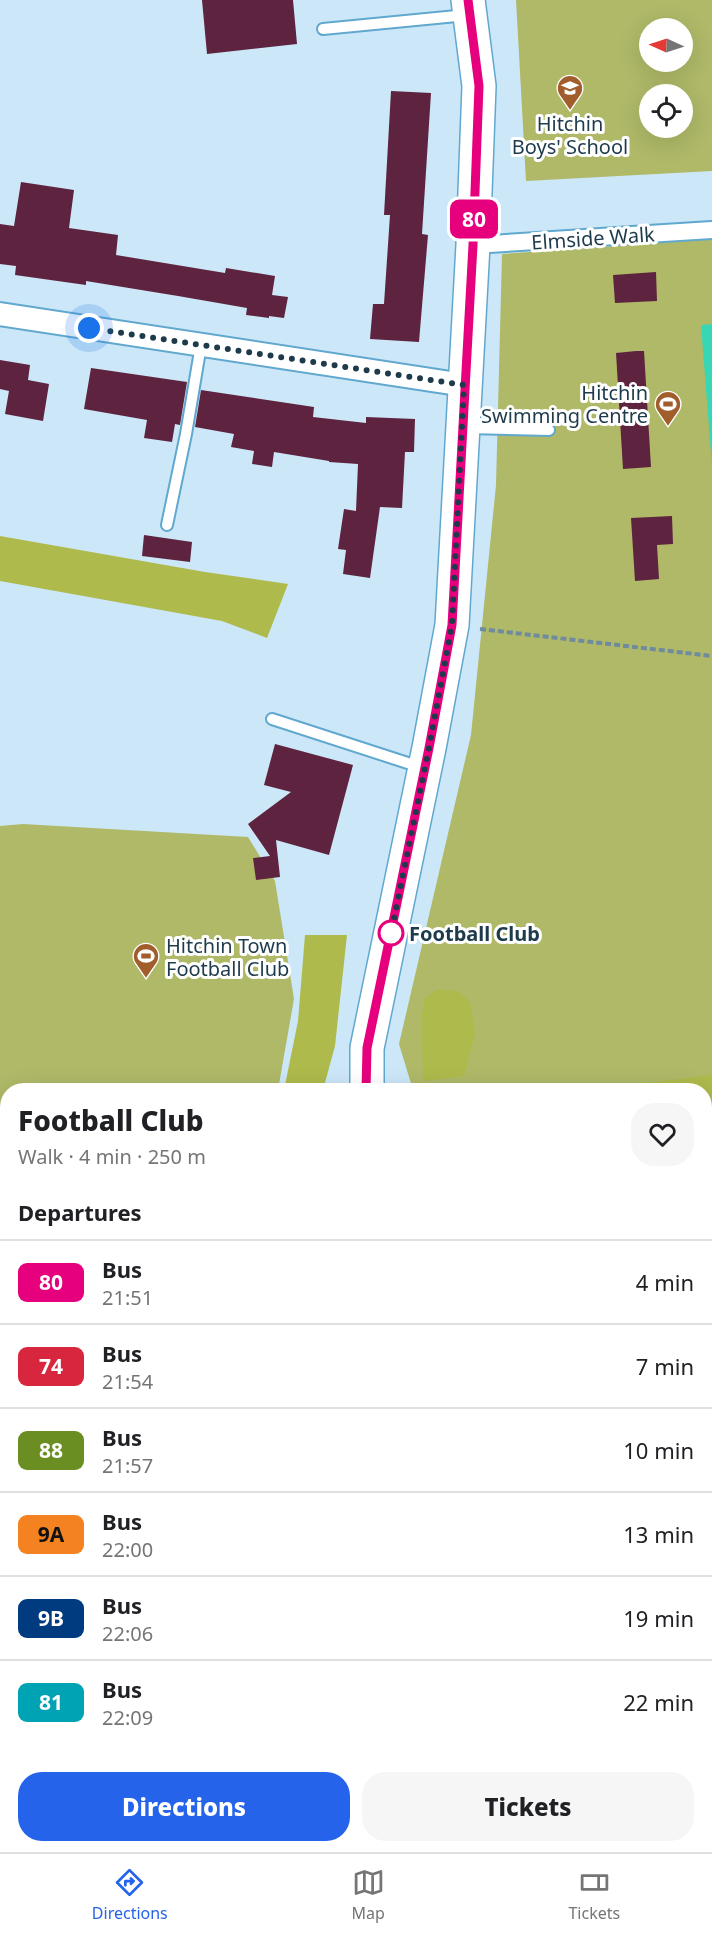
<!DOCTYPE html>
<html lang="en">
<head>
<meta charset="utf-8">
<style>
	:root { --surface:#fff; --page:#f6f6f6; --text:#202124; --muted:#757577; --line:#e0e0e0; --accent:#2563eb }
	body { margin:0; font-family:"Noto Sans",sans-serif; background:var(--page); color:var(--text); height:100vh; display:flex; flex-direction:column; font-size:22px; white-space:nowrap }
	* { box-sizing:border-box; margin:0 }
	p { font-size:20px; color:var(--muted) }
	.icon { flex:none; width:33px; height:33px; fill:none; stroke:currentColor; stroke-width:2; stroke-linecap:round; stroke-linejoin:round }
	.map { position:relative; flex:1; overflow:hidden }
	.side { position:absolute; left:0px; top:1083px; width:712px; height:770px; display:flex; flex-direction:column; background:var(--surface); border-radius:24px 24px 0 0; box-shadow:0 6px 24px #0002 }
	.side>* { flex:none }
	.badge { padding:0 12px; border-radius:9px; font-size:21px; line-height:39px }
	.needle { width:39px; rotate:273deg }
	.fabs { position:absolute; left:639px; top:18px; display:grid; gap:12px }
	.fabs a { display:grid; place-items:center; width:54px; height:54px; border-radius:50%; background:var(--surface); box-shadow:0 6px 24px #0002; font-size:30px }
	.you { position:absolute; width:30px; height:30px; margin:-15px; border:4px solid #fff; border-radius:50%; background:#1a73e8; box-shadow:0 0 0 9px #1a73e833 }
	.map>.badge { position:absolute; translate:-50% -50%; box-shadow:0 0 0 3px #fff }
	h2 { padding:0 18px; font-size:22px; line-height:54px }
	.round { display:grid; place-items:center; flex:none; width:63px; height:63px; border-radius:24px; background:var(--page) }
	.head { display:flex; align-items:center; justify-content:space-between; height:102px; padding:0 18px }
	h1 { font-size:28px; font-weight:800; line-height:45px }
	.action { display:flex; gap:12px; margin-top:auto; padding:12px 18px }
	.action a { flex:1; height:69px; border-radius:24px; background:var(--accent); color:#fff; font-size:24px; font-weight:800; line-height:69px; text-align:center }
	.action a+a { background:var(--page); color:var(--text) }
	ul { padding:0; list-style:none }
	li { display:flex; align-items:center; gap:18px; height:84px; padding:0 18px; border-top:2px solid var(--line) }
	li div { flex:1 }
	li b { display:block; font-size:22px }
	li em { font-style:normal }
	li .badge { min-width:66px; font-weight:700; text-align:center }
	.menu { display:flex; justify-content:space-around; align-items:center; height:84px; border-top:2px solid var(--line); background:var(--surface); font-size:16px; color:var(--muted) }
	.menu a { display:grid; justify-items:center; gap:3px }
	.menu .on { color:var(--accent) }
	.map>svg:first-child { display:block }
	.green { fill:#afb968; fill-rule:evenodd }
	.forest { fill:#aeba4b }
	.water { fill:#38d6b4 }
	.building { fill:#5e233e }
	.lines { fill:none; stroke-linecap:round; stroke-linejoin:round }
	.service-casing { stroke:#61a8cf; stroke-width:14 }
	.pedestrian-casing { stroke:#61a8cf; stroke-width:20 }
	.minor-casing { stroke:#61a8cf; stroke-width:26 }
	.primary-casing { stroke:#61a8cf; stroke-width:36 }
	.path { stroke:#6f8b9c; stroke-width:4; stroke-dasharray:6 3; stroke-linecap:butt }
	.service { stroke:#fff; stroke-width:10 }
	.pedestrian { stroke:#fff; stroke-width:16 }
	.minor { stroke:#fff; stroke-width:22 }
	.primary { stroke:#fff; stroke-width:33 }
	.line-casing { stroke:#fff; stroke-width:14 }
	.line { stroke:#e6007e; stroke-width:9 }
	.walk { stroke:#1e3b4c; stroke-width:6; stroke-dasharray:0 10.8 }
	.stop-dot { fill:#fff; stroke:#e6007e; stroke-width:3 }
	.labels { text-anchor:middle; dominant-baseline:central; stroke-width:6; stroke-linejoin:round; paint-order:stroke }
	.poi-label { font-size:20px; fill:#1e3b4c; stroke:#fff }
	.street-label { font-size:20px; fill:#1e3b4c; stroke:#fff }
	.stop-label { font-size:20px; font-weight:bold; fill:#1e3b4c; stroke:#fff; text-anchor:start }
</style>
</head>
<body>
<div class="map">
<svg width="712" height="1852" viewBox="0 0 712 1852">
	<rect width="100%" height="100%" fill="#cce7f8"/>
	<g class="green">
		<path d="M 516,0 L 712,0 L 712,171 L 526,181 ZM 682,28 L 682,62 L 650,62 L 650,28 ZM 682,94 L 682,128 L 650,128 L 650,94 Z"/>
		<polygon points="712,239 712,1100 705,1090 413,1090 399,1044 471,735 496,485 502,254"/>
		<polygon points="23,824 248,837 275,881 294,999 278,1090 8,1090 7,1159 0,1159 0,826"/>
	</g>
	<g class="forest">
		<polygon points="0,536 205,572 288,584 267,638 222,621 0,581"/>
		<polygon points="305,935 347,935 335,1046 323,1090 284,1090 298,1021"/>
		<polygon points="437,990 458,991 470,1002 475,1034 464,1076 423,1081 422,1015 425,998"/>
		<polygon points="712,1075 712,1110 705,1111 705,1090 592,1090"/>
		<polygon points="0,1164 8,1164 7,1204 0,1205"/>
	</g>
	<polygon class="water" points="712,324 712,466 701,325"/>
	<g class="building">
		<polygon points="202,0 293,0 297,44 207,54"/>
		<polygon points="391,91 431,93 422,234 428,235 419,342 370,339 373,304 384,304 390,215 384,215"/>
		<polygon points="21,182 74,190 69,228 118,235 116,255 225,273 226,268 275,276 272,295 288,297 284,318 269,316 269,318 246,315 247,308 178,296 86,281 86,285 15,275 16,266 0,264 0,224 14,226"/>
		<polygon points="656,272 657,301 615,303 613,275"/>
		<polygon points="636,351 644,351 651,467 623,469 616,353"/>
		<polygon points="0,360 30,365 28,380 49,384 43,421 5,414 9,391 0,389"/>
		<polygon points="91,368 187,382 180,425 175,424 172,442 144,438 147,420 84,409"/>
		<polygon points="201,390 314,407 313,417 366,423 366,417 415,419 414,452 405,452 402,508 380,507 370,578 343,574 346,550 338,549 344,509 356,511 358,464 329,462 329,461 274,452 272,467 252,464 254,451 231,447 234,434 195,427"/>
		<polygon points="672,516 673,544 657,545 659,579 635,581 631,518"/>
		<polygon points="144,535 192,542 190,562 142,556"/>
		<polygon points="275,744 353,765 329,855 276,840 280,877 256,880 253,858 270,856 248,824 291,792 264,785"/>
	</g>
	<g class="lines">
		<g class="service-casing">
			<g id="service">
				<polyline points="323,29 467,15"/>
				<polyline points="465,428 549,430"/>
				<polyline points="167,525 186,434 201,345"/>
				<polyline points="272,719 420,767"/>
				<polyline points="0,1435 8,1434"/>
				<polyline points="314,1845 318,1852"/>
			</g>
		</g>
		<g class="pedestrian-casing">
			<polyline id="pedestrian" points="473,245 712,230"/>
		</g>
		<g class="minor-casing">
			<g id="minor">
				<polyline points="0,314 464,385"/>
				<polyline points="705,1480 712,1480"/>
				<polyline points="0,1603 8,1600"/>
				<polyline points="618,1845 646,1852"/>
				<polyline points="57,1852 75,1845"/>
				<polyline points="415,1852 433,1845"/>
			</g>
		</g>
		<g class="primary-casing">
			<g id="primary">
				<polyline points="367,1090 367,1048 429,748 452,625 473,245 479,86 468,0"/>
				<polyline points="705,1139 712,1138"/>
				<polyline points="0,1239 8,1238"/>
			</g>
		</g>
		<g class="path">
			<polyline points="480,629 712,656"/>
			<polyline points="0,1485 8,1483"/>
			<polyline points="705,1708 712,1709"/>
			<polyline points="285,1845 285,1852"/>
		</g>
		<use href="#service" class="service"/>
		<use href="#pedestrian" class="pedestrian"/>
		<use href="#minor" class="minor"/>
		<use href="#primary" class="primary"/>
	</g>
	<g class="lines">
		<g class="line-casing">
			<polyline id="line" points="366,1090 367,1048 429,748 452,625 473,245 479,86 468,0"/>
		</g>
		<use href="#line" class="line"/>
		<polyline class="walk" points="89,328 464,385 452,625 429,748 391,933"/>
	</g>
	<defs>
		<g id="school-pin" transform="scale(1.35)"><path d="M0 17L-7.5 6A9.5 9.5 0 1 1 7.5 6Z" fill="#a15e2c" stroke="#fff"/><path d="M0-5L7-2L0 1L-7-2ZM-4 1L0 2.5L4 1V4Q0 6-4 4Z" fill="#fff"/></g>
		<g id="stadium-pin" transform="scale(1.35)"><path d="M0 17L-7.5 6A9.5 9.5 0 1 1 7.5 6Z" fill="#a15e2c" stroke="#fff"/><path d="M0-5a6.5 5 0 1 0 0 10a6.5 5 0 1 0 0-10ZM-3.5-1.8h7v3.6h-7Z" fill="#fff"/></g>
	</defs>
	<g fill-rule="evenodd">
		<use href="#school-pin" x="570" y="88"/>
		<use href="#stadium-pin" x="668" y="404"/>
		<use href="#stadium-pin" x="146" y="956"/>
	</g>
	<circle class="stop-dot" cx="391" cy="933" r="12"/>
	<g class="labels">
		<g class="poi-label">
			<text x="570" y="123">Hitchin<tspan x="570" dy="23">Boys' School</tspan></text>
			<text x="648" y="392" text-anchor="end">Hitchin<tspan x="648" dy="23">Swimming Centre</tspan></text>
			<text x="166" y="945" text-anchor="start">Hitchin Town<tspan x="166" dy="23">Football Club</tspan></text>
		</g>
		<g class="street-label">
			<text transform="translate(593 238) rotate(-4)">Elmside Walk</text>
		</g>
		<g class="stop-label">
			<text x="409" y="933">Football Club</text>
		</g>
	</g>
</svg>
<div class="fabs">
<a><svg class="needle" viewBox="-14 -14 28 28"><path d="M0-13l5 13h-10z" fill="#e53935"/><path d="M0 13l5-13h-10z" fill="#757577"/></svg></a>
<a><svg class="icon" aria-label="locate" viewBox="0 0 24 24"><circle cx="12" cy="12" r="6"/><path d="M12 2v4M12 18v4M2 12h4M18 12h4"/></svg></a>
</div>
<div class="you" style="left:89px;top:328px"></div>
<b class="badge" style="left:474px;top:219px;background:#e6007e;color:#fff">80</b>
<section class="side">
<div class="head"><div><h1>Football Club</h1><p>Walk · 4 min · 250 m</p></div><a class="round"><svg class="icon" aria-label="heart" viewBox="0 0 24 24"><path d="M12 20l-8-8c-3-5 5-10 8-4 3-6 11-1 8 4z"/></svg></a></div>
<h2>Departures</h2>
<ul>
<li><span class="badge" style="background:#e6007e;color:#fff">80</span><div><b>Bus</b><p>21:51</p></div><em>4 min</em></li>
<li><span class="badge" style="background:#d7263d;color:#fff">74</span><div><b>Bus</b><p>21:54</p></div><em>7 min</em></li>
<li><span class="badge" style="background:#6b8e23;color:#fff">88</span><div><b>Bus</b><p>21:57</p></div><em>10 min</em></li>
<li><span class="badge" style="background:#f58220;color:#111">9A</span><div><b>Bus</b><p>22:00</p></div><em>13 min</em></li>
<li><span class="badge" style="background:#003b80;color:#fff">9B</span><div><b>Bus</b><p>22:06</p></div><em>19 min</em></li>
<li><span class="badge" style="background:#00a3b4;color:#fff">81</span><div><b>Bus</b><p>22:09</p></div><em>22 min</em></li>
</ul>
<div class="action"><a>Directions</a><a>Tickets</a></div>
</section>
</div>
<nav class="menu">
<a class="on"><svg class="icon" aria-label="directions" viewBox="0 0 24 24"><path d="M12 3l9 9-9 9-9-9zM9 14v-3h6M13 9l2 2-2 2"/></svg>Directions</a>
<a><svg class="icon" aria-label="map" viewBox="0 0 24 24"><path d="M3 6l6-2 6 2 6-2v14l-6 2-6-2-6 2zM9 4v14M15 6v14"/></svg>Map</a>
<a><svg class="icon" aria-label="tickets" viewBox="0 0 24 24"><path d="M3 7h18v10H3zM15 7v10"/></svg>Tickets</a>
</nav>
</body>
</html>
